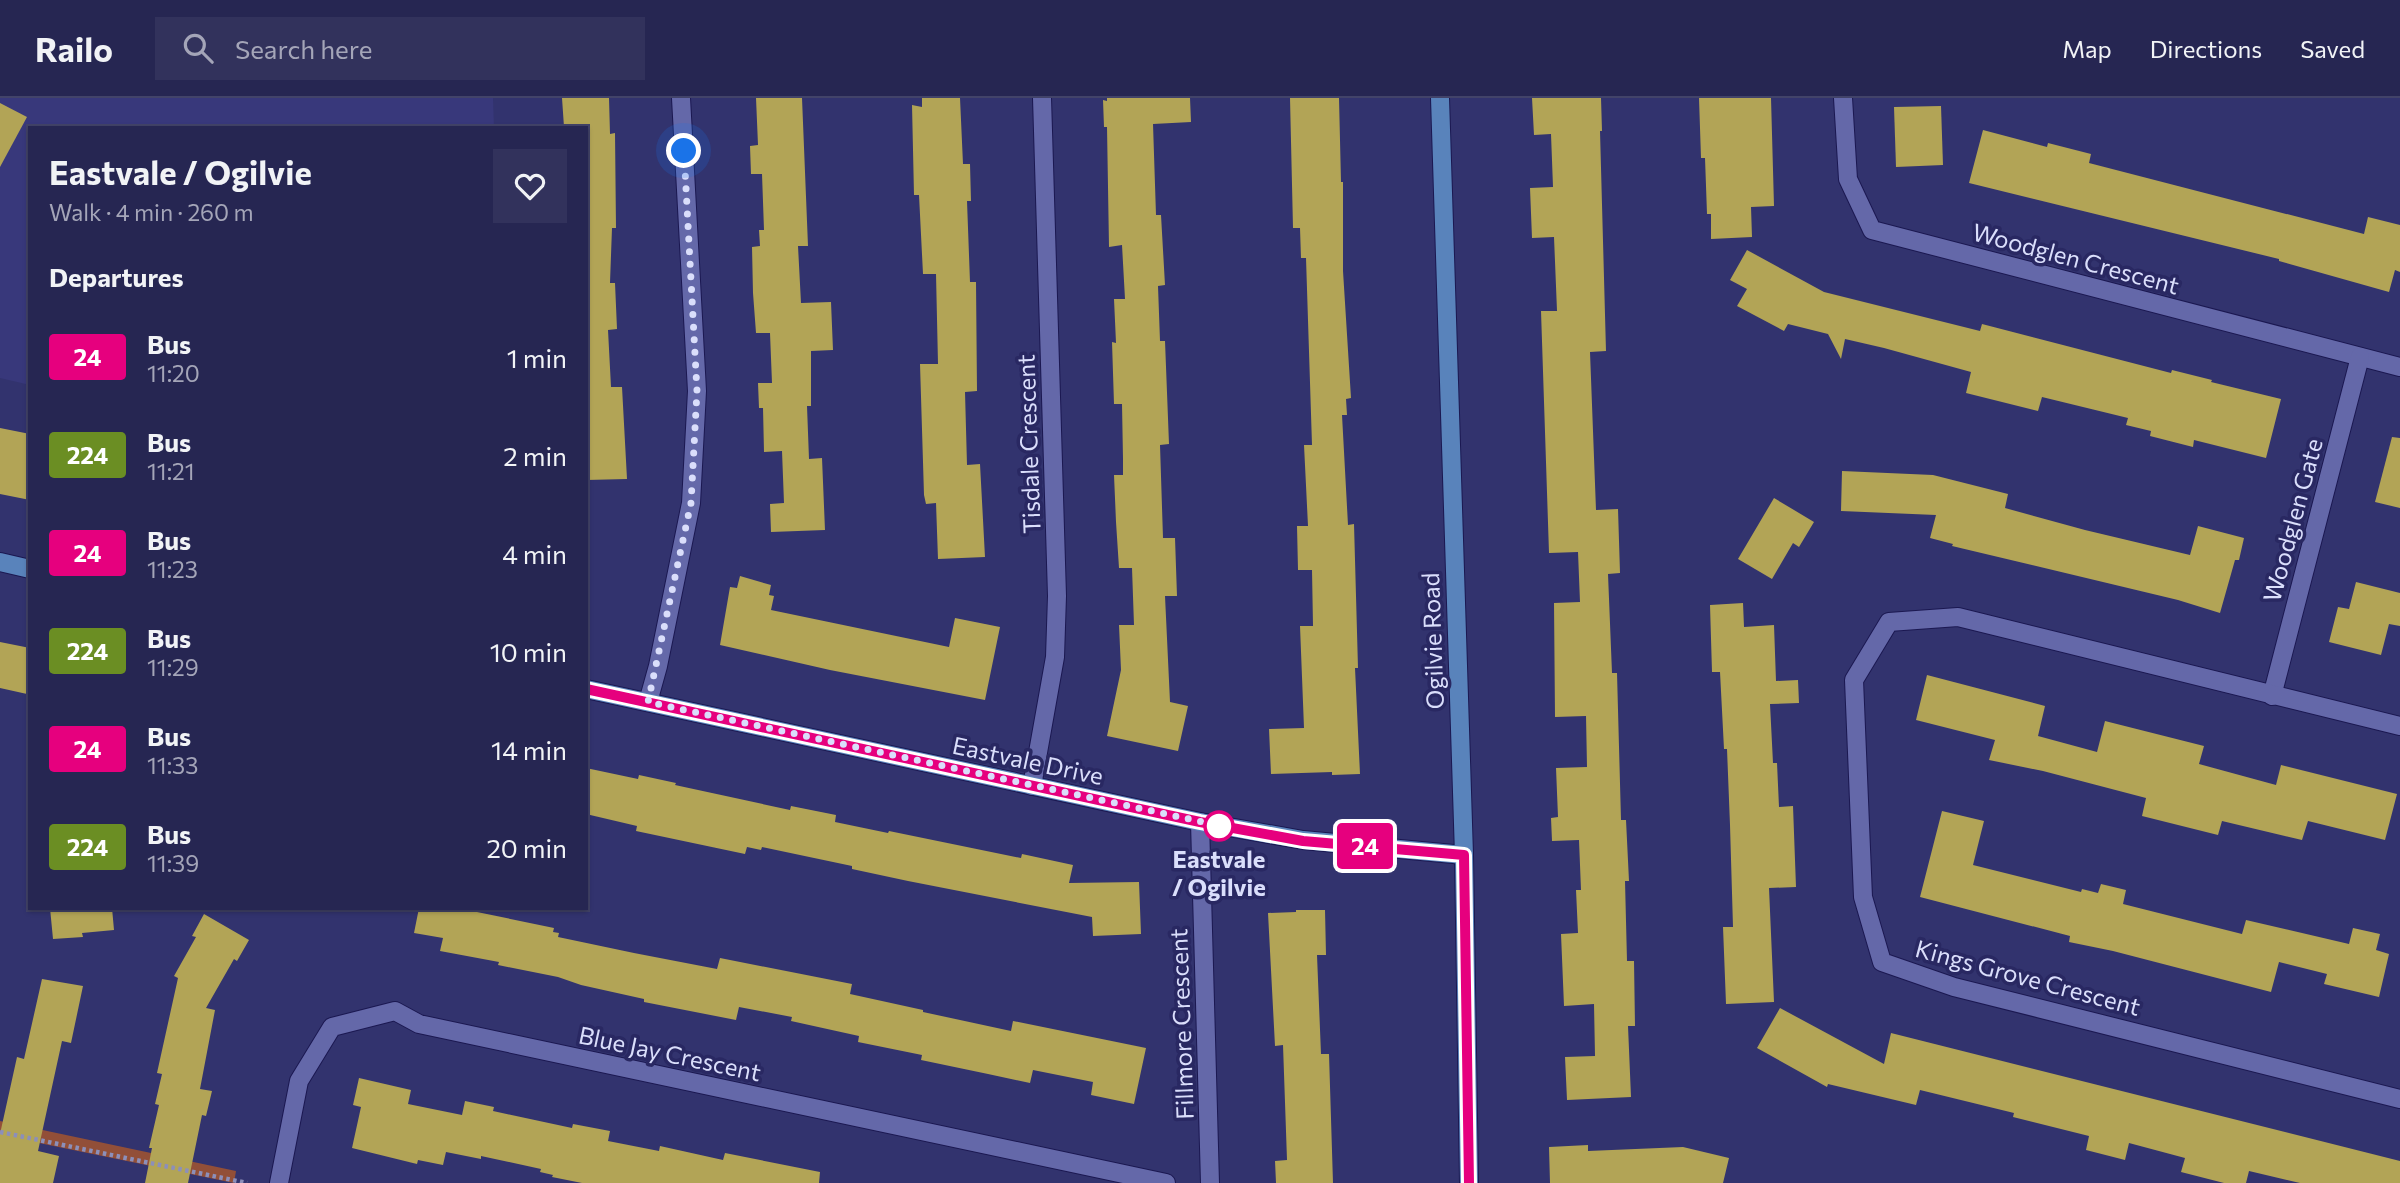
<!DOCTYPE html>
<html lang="en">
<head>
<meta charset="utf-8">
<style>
	:root { --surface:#262652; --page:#32325c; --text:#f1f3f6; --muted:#a4a5b8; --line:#424369 }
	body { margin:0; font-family:Commissioner,sans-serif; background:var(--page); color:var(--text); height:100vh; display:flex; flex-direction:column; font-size:26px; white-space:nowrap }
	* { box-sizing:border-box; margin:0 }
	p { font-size:23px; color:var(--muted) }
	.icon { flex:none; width:38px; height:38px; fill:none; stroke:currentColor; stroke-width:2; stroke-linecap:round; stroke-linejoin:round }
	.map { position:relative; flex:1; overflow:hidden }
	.details { position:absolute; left:28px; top:28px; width:560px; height:784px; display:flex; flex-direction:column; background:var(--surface); border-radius:0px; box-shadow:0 2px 5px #0004,0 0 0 2px var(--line) }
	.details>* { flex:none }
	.badge { padding:0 14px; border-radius:5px; font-size:24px; line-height:46px }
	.you { position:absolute; width:35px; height:35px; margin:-18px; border:5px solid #fff; border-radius:50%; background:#1a73e8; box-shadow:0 0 0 10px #1a73e833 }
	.map>.badge { position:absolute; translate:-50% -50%; box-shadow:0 0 0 4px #fff }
	h2 { padding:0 21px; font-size:26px; line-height:63px }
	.round { display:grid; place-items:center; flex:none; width:74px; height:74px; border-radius:0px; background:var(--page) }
	.headline { display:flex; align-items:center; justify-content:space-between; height:119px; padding:0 21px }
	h1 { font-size:33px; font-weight:700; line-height:52px }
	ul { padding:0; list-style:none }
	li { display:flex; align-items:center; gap:21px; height:98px; padding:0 21px }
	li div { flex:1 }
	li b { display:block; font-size:26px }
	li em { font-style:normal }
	li .badge { min-width:77px; font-weight:700; text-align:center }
	header { display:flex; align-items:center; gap:42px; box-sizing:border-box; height:98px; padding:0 35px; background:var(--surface); border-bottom:2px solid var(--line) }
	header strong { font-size:33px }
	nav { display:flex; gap:38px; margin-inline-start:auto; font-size:24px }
	.search { width:490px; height:63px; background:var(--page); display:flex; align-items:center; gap:18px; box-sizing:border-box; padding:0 24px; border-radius:0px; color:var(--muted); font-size:26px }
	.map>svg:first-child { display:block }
	.built { fill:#38387b }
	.green { fill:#924f38 }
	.building { fill:#b2a456 }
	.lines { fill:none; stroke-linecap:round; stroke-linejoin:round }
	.street-casing { stroke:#1b1851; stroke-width:20 }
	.secondary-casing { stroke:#1b1851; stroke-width:20 }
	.path { stroke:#8c8fba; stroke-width:4.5; stroke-dasharray:3.5 3.5; stroke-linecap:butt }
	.street { stroke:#6468a9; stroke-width:18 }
	.secondary { stroke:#5983bb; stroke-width:18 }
	.line-casing { stroke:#fff; stroke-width:16 }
	.line { stroke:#e6007e; stroke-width:10 }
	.walk { stroke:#dadefb; stroke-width:7; stroke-dasharray:0 12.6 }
	.stop-dot { fill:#fff; stroke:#e6007e; stroke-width:3.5 }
	.labels { text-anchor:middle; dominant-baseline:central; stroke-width:7; stroke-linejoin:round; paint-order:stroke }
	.street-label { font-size:24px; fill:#dadefb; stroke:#292862 }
	.stop-label { font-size:24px; font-weight:bold; fill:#dadefb; stroke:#292862 }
</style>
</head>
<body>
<header>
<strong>Railo</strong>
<div class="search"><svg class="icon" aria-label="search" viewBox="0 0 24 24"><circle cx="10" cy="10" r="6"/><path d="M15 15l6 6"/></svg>Search here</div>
<nav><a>Map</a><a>Directions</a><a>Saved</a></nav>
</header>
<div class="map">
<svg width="2400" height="1085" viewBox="0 0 2400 1085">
	<rect width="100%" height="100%" fill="#32336e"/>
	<polygon class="built" points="0,0 493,0 494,30 30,30 30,287 0,280"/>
	<polygon class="green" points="0,1023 236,1073 234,1085 0,1037"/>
	<g class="building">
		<polygon points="562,0 609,0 610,36 615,35 616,130 612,130 610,185 615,185 617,231 608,232 611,289 622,289 627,381 586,382 586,28 564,29"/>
		<polygon points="756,0 802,0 808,148 798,148 801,205 831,204 833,252 811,253 811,308 807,308 809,361 822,360 825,432 771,434 770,406 784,405 782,353 764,354 763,310 759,310 758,285 772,285 770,235 756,235 753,195 752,149 760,148 759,132 764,132 762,76 751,76 750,48 758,47"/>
		<polygon points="922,0 960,0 963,66 970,66 971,103 967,103 970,184 976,184 977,293 965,294 967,367 980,366 985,459 938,461 936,405 926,406 924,397 920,266 938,266 936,176 923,176 919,97 914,97 912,7 922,9"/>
		<polygon points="1107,0 1190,0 1191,24 1153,26 1156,117 1161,117 1165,187 1158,188 1160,243 1165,243 1169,346 1160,347 1163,440 1175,440 1177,498 1165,498 1170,604 1188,608 1178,653 1107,638 1121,572 1119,527 1134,527 1132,470 1119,470 1116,424 1114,377 1123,377 1123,361 1122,306 1114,306 1112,244 1116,245 1114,201 1125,201 1122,147 1109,149 1107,29 1104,29 1103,2 1107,3"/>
		<polygon points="1290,0 1339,0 1341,84 1343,84 1343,173 1351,300 1346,301 1347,317 1342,317 1348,427 1354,426 1358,570 1355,570 1360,676 1332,677 1332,674 1271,676 1269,631 1304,630 1300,528 1313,528 1312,472 1298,472 1297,428 1308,428 1304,347 1312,347 1306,160 1301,160 1300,130 1293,130"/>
		<polygon points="1532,0 1601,0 1602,33 1600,33 1606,253 1590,254 1596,412 1618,411 1620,475 1608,476 1612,575 1617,575 1621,722 1626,722 1629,783 1625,783 1627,863 1634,863 1635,928 1628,928 1631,999 1567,1002 1565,959 1595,958 1594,906 1564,908 1561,836 1578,835 1576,792 1581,792 1579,742 1552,743 1551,720 1558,719 1556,670 1587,669 1586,618 1555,619 1554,505 1580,504 1578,454 1549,455 1541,213 1557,213 1554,139 1532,140 1530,90 1553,89 1551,36 1534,37"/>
		<polygon points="1699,0 1771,0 1774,108 1751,109 1752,139 1711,141 1711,116 1707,116 1705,60 1701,60"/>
		<polygon points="0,5 27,19 0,69"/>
		<polygon points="1941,8 1943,67 1896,69 1894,9"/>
		<polygon points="1983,32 2047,49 2048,45 2091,56 2089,65 2364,136 2368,119 2400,127 2400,174 2395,172 2389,194 2279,163 2279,161 1969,85"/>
		<polygon points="1747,152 1824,194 1980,233 1982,226 2171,275 2172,272 2212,282 2211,284 2281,301 2266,360 2194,342 2193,349 2150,338 2151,333 2126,327 2128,320 2042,299 2038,313 1966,295 1971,274 1884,250 1845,241 1841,261 1828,236 1788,226 1784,233 1737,208 1747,191 1730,182"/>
		<polygon points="0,330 30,336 30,402 0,396"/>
		<polygon points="2392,339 2400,340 2400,410 2375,404"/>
		<polygon points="1842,373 1933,377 2008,396 2005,410 2085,432 2190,457 2198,428 2244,440 2239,462 2235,462 2220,515 2178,502 1952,448 1953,446 1930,440 1936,417 1841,413"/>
		<polygon points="1774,400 1814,424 1799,449 1793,445 1772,481 1738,461"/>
		<polygon points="740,478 771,487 769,497 774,498 771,512 949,549 955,520 1000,529 985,602 830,572 720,547 730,489 737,490"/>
		<polygon points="2356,484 2400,495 2400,528 2389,526 2381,557 2329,544 2338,509 2349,511"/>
		<polygon points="1743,505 1744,529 1774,527 1776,583 1798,582 1799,605 1770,606 1773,665 1777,665 1779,709 1793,708 1796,789 1769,790 1774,904 1726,906 1723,829 1733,829 1730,727 1727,651 1724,651 1720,574 1712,574 1710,507"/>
		<polygon points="0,544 30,550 30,582 27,596 0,590"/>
		<polygon points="1927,577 2045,608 2038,638 2097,654 2105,623 2204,648 2199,666 2276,687 2281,667 2397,696 2385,742 2308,723 2302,742 2222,723 2218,737 2142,718 2146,700 2043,673 1989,662 1995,642 1916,622"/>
		<polygon points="586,670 638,681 639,677 676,685 675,687 790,712 791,708 836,717 835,724 888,735 889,733 1021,760 1022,756 1073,767 1069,785 1139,784 1141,836 1093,838 1092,819 908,783 852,771 852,768 762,749 761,752 747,749 745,756 636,733 637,728 586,716"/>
		<polygon points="1942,713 1984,723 1973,767 2081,794 2082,791 2098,795 2101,786 2126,792 2123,806 2242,836 2246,822 2349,846 2353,830 2380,836 2376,852 2389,856 2379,899 2324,886 2327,876 2279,864 2271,894 2113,853 2069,844 2070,838 1920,799"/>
		<polygon points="50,810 112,810 114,832 82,835 83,839 53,841"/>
		<polygon points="419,810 477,810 477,814 554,830 553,834 559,835 558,839 634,855 717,871 720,860 852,886 850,896 923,912 923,914 1011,933 1013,923 1146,950 1134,1006 1091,997 1093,984 1033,972 1030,985 988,976 921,962 922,957 858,944 859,938 791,923 792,919 739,909 736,922 644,904 644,901 581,887 558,879 498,867 499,864 440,853 443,840 414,835"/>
		<polygon points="1296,812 1325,812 1326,857 1317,857 1321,956 1329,956 1333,1085 1276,1085 1275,1063 1287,1062 1283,947 1275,948 1268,815 1296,814"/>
		<polygon points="204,816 249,842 237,863 234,861 206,910 215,912 200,991 212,993 206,1018 202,1017 188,1085 145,1085 152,1050 149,1050 159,1007 155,1006 162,976 157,975 178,880 174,878 196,839 192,838"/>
		<polygon points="42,881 83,888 71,945 62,943 38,1053 59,1058 53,1085 0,1085 0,1036 17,959 24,961"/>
		<polygon points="1780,910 1884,966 1891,935 2400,1063 2400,1085 2300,1085 2249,1073 2246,1085 2224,1085 2181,1074 2185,1060 2129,1045 2125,1062 2086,1052 2089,1038 2013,1019 2014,1015 1920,992 1916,1007 1828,986 1827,989 1757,950"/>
		<polygon points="359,980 411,992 408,1006 462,1017 465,1003 494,1009 493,1013 572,1030 573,1026 610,1033 608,1043 659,1053 660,1048 723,1062 725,1055 820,1074 819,1085 582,1085 552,1079 553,1077 540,1074 541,1071 481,1058 481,1061 446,1054 443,1067 418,1062 417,1066 352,1050 361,1009 353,1007"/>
		<polygon points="1588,1047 1588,1053 1683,1049 1729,1060 1723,1085 1550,1085 1549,1049"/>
	</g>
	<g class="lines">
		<g class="street-casing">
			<g id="street">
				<polyline points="1843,0 1848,81 1872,132 2400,269"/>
				<polyline points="2272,598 2360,259"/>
				<polyline points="648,604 658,568 691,405 697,293 681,0"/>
				<polyline points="2400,628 1958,519 1889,524 1854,582 1863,799 1882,864 1954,889 2400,1001"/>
				<polyline points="1032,688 1055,559 1057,498 1042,0"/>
				<polyline points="1200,724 1210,1085"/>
				<polyline points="279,1085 299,983 332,929 395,913 419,926 1166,1085"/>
			</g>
		</g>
		<g class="secondary-casing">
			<g id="secondary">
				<polyline points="1440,0 1464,757 1469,1085"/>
				<polyline points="0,464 30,471"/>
				<polyline points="586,591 1200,724 1303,742 1464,757"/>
			</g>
		</g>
		<polyline class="path" points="0,1034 247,1085"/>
		<use href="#street" class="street"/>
		<use href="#secondary" class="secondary"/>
	</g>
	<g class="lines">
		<g class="line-casing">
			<polyline id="line" points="586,591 1200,724 1303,743 1464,757 1469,1085"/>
		</g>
		<use href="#line" class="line"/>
		<polyline class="walk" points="684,53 697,293 691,405 648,604 1226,729 1219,728"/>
	</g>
	<circle class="stop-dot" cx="1219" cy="728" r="14"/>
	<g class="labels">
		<g class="street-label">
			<text transform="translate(2076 160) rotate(15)">Woodglen Crescent</text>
			<text transform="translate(1028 346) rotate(-92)">Tisdale Crescent</text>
			<text transform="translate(2292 422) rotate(-75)">Woodglen Gate</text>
			<text transform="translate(1432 543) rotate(-92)">Ogilvie Road</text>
			<text transform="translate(1028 662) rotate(12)">Eastvale Drive</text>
			<text transform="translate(2028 879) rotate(15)">Kings Grove Crescent</text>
			<text transform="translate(1181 926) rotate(-92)">Fillmore Crescent</text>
			<text transform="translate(670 955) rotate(12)">Blue Jay Crescent</text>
		</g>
		<g class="stop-label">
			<text x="1219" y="760">Eastvale<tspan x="1219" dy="28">/ Ogilvie</tspan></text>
		</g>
	</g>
</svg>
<div class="you" style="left:684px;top:53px"></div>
<b class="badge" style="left:1365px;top:748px;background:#e6007e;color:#fff">24</b>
<section class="details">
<div class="headline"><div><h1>Eastvale / Ogilvie</h1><p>Walk · 4 min · 260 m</p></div><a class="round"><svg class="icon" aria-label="heart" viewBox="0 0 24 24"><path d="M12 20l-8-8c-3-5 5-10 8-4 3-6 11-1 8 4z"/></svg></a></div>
<h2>Departures</h2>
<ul>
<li><span class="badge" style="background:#e6007e;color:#fff">24</span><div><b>Bus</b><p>11:20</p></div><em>1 min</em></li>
<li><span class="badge" style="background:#6b8e23;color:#fff">224</span><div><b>Bus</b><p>11:21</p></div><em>2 min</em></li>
<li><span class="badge" style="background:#e6007e;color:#fff">24</span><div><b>Bus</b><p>11:23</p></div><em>4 min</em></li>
<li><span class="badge" style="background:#6b8e23;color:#fff">224</span><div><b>Bus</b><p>11:29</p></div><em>10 min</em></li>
<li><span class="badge" style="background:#e6007e;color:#fff">24</span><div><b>Bus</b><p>11:33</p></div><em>14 min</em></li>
<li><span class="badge" style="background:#6b8e23;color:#fff">224</span><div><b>Bus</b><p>11:39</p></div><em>20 min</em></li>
</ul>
</section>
</div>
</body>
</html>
